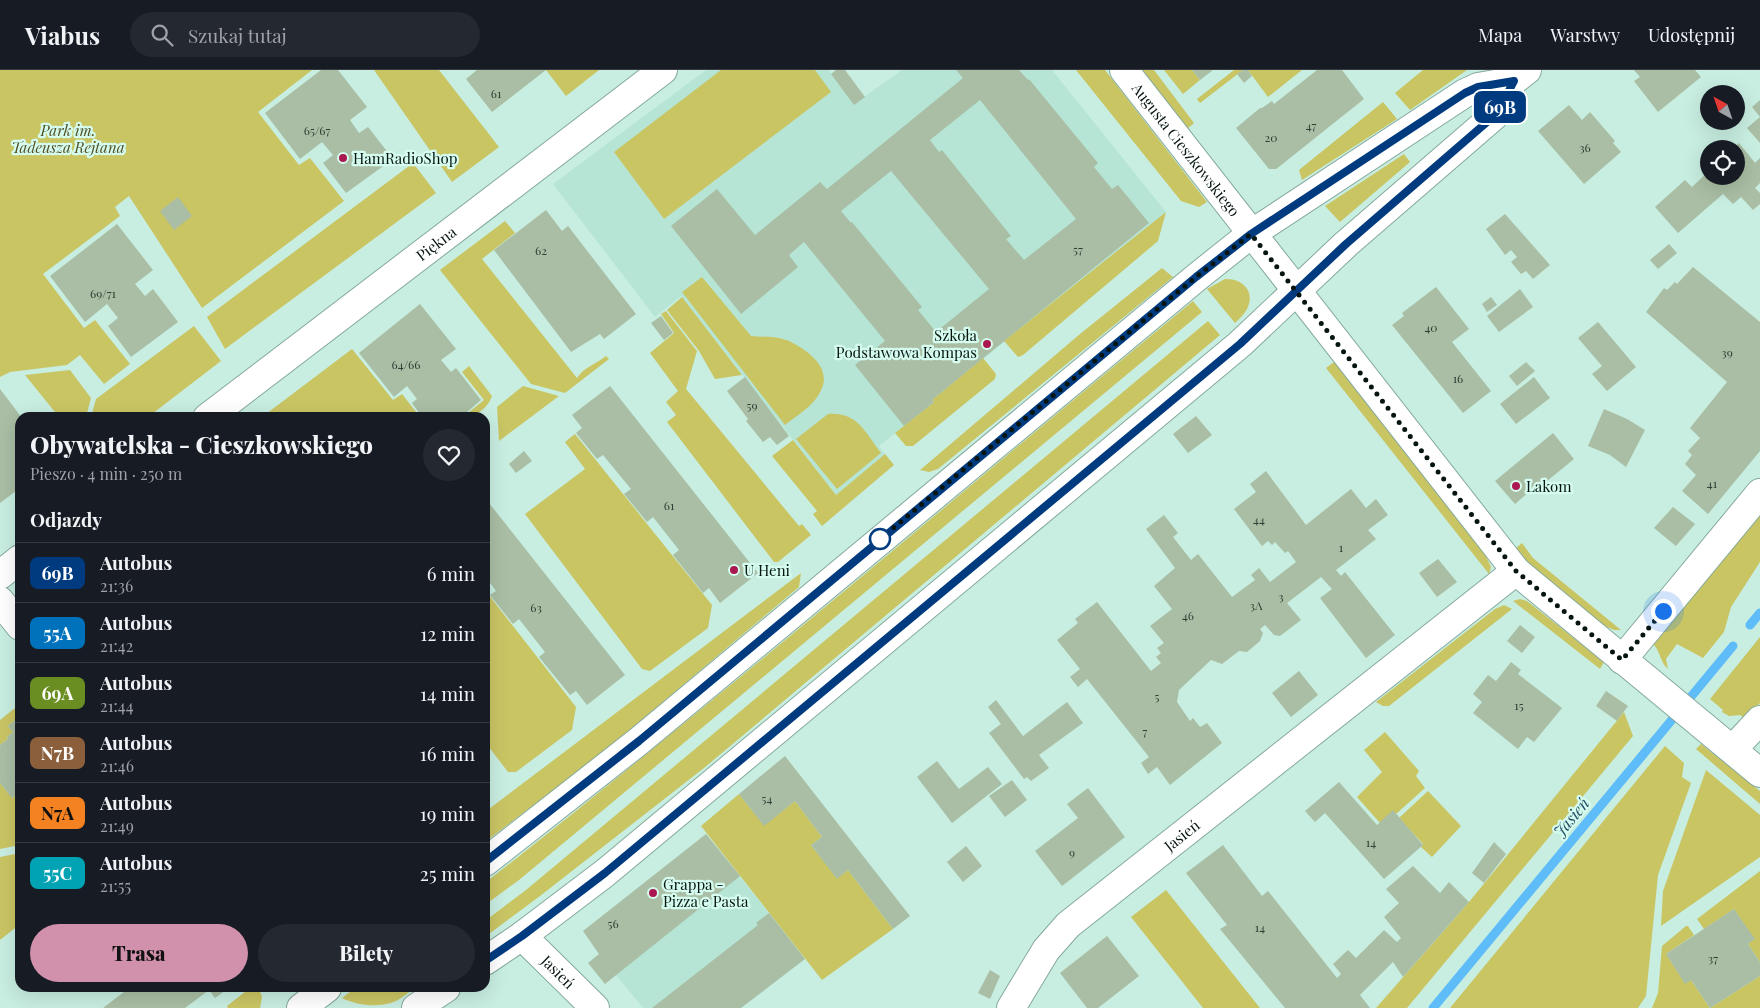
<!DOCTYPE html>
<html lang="pl">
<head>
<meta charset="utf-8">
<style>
	:root { --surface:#171b24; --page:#242831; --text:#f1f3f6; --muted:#9ea1a6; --line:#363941; --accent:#d190ab }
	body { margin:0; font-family:"Playfair Display",serif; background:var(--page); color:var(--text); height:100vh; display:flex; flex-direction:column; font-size:19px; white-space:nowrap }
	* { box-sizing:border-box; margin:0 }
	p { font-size:16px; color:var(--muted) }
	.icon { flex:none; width:28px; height:28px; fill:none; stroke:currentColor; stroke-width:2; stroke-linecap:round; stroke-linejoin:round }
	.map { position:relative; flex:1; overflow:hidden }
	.sheet { position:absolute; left:15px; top:342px; width:475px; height:580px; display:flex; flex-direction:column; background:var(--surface); border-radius:15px; box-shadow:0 5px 20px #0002 }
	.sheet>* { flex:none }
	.badge { padding:0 10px; border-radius:8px; font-size:18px; line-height:32px }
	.needle { width:32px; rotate:320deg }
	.tools { position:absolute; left:1700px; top:15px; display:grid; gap:10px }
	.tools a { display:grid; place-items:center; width:45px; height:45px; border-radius:50%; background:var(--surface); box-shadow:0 5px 20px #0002; font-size:25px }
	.you { position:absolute; width:25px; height:25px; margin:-12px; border:4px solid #fff; border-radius:50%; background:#1a73e8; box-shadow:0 0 0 8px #1a73e833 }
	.map>.badge { position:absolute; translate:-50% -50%; box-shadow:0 0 0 2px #fff }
	h2 { padding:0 15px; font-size:19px; line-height:45px }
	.round { display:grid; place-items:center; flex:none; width:52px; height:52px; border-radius:26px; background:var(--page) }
	.summary { display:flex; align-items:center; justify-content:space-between; height:85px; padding:0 15px }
	h1 { font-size:24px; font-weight:800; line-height:38px }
	.button { display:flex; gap:10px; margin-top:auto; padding:10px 15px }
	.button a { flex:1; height:58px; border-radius:30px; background:var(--accent); color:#111; font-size:20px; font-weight:800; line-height:58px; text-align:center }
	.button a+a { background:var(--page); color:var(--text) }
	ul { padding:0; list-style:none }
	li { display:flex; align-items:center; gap:15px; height:60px; padding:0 15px; border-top:1px solid var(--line) }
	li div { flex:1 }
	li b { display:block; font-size:19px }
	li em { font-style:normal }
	li .badge { min-width:55px; font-weight:700; text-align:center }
	header { display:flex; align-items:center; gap:30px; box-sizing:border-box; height:70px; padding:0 25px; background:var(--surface); border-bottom:1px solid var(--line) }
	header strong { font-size:24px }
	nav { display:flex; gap:28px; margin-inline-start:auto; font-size:18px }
	.search { width:350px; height:45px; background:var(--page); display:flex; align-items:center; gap:12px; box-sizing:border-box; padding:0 18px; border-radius:28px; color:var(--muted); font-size:19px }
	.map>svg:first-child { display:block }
	.built { fill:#b6e5d6 }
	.green { fill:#cac563 }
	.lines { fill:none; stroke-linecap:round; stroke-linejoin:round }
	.stream { stroke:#5ebcf9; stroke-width:9 }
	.building { fill:#a9bea4; fill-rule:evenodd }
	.minor-casing { stroke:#85a99d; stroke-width:30 }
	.major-casing { stroke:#85a99d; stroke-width:30 }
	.minor { stroke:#fff; stroke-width:28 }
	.major { stroke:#fff; stroke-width:28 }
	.line-casing { stroke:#fff; stroke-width:11 }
	.line { stroke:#003b80; stroke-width:8 }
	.walk { stroke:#071511; stroke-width:5; stroke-dasharray:0 9 }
	.poi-dot { fill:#aa184f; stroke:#d5fcef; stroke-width:2 }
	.stop-dot { fill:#fff; stroke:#003b80; stroke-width:2.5 }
	.labels { text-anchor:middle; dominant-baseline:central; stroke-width:4.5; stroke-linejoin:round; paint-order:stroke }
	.number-label { font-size:12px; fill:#303f36 }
	.park-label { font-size:15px; font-style:italic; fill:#504e24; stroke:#d5fcef }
	.street-label { font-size:15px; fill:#071511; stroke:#d5fcef }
	.poi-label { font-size:15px; fill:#071511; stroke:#d5fcef; text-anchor:start }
	.water-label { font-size:16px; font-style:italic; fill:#244b65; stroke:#d5fcef }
</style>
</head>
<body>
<header>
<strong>Viabus</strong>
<div class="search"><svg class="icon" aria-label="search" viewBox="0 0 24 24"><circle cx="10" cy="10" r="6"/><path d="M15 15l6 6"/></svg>Szukaj tutaj</div>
<nav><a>Mapa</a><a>Warstwy</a><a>Udostępnij</a></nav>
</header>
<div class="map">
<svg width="1760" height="938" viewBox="0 0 1760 938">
	<rect width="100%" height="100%" fill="#c8eee1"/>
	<g class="built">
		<polygon points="706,0 828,0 854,34 902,0 1052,0 1166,142 932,330 934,332 879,376 885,384 836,425 681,226 655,247 553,114"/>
		<polygon points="722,784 787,866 695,938 643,938 599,884"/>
	</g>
	<g class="green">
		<polygon points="0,0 312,0 258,42 299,95 310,88 344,131 202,238 129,126 115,137 120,146 43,204 84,258 95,250 130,294 104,314 80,285 67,295 10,302 0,307"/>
		<polygon points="374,0 439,0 499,77 452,112"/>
		<polygon points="546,0 599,0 566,26"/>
		<polygon points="721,0 815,0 831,22 664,149 614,82"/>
		<polygon points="1076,0 1105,0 1207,132 1199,137 1181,131"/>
		<polygon points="1141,0 1154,0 1194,53 1187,59"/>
		<polygon points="1164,0 1192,0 1200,10 1183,24"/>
		<polygon points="1234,0 1243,0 1200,33 1197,29"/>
		<polygon points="1248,0 1302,0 1268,27"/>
		<polygon points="1423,0 1467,0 1410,40 1395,23"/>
		<polygon points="1383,32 1397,49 1302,110 1299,100"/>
		<polygon points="1404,84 1410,92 1340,152 1325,136"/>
		<polygon points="413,93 436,123 225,279 207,247"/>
		<polygon points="1166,142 1158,171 1023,285 1018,287 1004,271"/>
		<path d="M 505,151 L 515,163 L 482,189 L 577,308 C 585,296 595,295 606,286 L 609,289 L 565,323 L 531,314 L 440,200 Z"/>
		<polygon points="1162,198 1173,207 938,399 929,402 920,400 1080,264"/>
		<path d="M 702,207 L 751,266 C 763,267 775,266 786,270 C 791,271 796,275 800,277 C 817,288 832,304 819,324 C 812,337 796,346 785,355 L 682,222 Z"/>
		<path d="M 1225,209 C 1241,208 1255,220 1248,237 C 1245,244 1240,248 1235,253 L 1207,219 Z"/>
		<polygon points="682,227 742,305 715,309 699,281 667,240"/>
		<path d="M 1193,231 L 1202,242 L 519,810 L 485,835 L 485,813 C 726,624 957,425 1193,231 Z"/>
		<polygon points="666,241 697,281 686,319 799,456 802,454 811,465 778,492 774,492 667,352 676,345 666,332 678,321 650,283 674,263 661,244"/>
		<polygon points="1208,251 1220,265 704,698 540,826 485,867 485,851 526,820"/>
		<polygon points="194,256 221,291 148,347 91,347 96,329"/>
		<polygon points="352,279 393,330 402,324 420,347 262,347"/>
		<polygon points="983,288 996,304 995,309 913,376 906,376 895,363 934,332 932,330"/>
		<polygon points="1334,292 1484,482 1491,497 1489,504 1326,298"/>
		<path d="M 469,296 L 492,326 C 488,338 475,348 463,347 L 484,330 L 462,302 Z"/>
		<polygon points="70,300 91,328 86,347 59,347 25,305"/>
		<polygon points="523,316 559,326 499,371 497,337"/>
		<path d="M 828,344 C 857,341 865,362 881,383 L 837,419 L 796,369 Z"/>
		<polygon points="575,364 712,535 708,558 650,601 642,599 525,444 585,399 565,372"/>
		<polygon points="793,370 836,425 885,384 894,395 822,456 813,444 817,441 772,386"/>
		<path d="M 1760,444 L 1760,492 L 1731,537 L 1724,562 L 1703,588 L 1677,574 L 1666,589 L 1668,599 C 1659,591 1661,581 1652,573 Z"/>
		<polygon points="1522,473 1533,488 1621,560 1614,560 1605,556 1530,495 1516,478"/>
		<polygon points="801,503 799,517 605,681 485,772 485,742"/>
		<polygon points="485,520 576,637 572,660 516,702 508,702 485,672"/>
		<polygon points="1520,529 1527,531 1604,592 1600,599 1513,531"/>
		<polygon points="1504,535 1512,539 1389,636 1383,636 1376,632 1495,539"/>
		<polygon points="1760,567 1760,633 1745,649 1740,645 1729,646 1722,642 1723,640 1710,629"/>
		<polygon points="20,634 20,646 8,656 13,662 7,667 8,669 0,675 0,650"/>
		<polygon points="1624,642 1633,666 1407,938 1376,938 1469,832"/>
		<polygon points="1385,662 1419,701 1416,706 1425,718 1396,744 1393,741 1380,753 1357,727 1382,702 1364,680"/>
		<polygon points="1701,674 1760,721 1760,734 1696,679"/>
		<polygon points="1665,676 1684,693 1682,707 1691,713 1658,805 1646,926 1638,938 1450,938"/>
		<polygon points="1706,700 1760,745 1760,787 1661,856 1663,821"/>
		<polygon points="0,713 12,728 20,722 20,775 0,779"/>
		<polygon points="1428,721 1461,756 1432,787 1421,777 1423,774 1399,748"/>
		<polygon points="739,724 764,755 795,731 822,767 811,775 837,808 848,800 893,859 822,910 701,756"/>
		<polygon points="20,783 20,854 0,870 0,787"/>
		<polygon points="1760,801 1760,892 1748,874 1754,869 1734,839 1704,859 1697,849"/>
		<polygon points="1166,820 1260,938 1203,938 1131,847"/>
		<polygon points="1686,856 1688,856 1694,865 1666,884 1685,913 1691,910 1710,938 1652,938 1658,923 1662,876"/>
		<polygon points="1760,906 1760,938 1710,938"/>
		<polygon points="250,918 259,918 262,927 260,938 228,938 227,936"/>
		<path d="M 355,918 L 411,918 L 413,920 C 407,923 402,928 396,931 C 380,938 358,936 342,928 Z"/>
	</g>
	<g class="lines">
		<g class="stream">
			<polyline points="1750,555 1760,543"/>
			<polyline points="1433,938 1733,576"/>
		</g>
	</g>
	<g class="building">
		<polygon points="321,0 338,0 367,37 350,50 359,63 368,57 393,89 346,123 323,93 333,85 322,72 300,89 265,43"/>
		<polygon points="477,0 546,0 492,42 466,9"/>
		<polygon points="836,0 845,0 865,27 854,35 831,4"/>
		<path d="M 956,0 L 1019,0 L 1028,10 L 1029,9 L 1098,93 L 1094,97 L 1112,119 L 1118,115 L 1149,153 L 932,330 L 934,332 L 904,356 L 855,295 L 885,271 L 804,172 L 789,185 L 798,197 L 741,244 L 671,156 L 717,119 L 755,165 L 820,112 L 827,119 L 963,8 ZM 980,30 L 1076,149 L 1024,190 L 1006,169 L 1011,166 L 942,80 L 939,82 L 930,70 ZM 891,101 L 989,219 L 936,262 L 918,240 L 922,237 L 852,152 L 851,153 L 841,141 Z"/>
		<polygon points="1192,0 1213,0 1200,10"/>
		<polygon points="1243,0 1248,0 1252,6 1244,13 1237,4"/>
		<polygon points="1317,0 1342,0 1364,29 1280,96 1276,99 1269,99 1236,58 1260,38 1262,38 1272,31 1274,34"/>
		<polygon points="1634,0 1695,0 1701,7 1658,42 1634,11 1640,7"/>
		<polygon points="1760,30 1760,73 1747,58 1760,47 1752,37"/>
		<polygon points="1569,35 1582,50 1590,42 1615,71 1613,73 1621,82 1584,114 1538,61"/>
		<polygon points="1739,73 1755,93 1760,88 1760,113 1755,118 1760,123 1760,134 1753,140 1741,127 1733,134 1723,124 1678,163 1655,137 1685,110 1692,117 1709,101 1709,106 1736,106 1736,79 1732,79"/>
		<polygon points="178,127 192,146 174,160 160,141"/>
		<polygon points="546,140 562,161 568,156 636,244 604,269 600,264 571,282 494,180"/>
		<polygon points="1505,144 1550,195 1533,209 1526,201 1521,204 1511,192 1517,187 1511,180 1505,185 1486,159"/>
		<polygon points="117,154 153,200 135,214 145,226 153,219 178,252 131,287 108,256 118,248 107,234 85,252 50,206"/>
		<polygon points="1669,174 1677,183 1658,199 1650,190"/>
		<polygon points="1693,197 1760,252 1760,381 1708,444 1682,421 1696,405 1685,394 1692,385 1688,381 1700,368 1690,358 1727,312 1646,242 1664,218 1667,220 1675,212 1677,214"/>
		<polygon points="1436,217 1469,259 1452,272 1491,321 1463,343 1392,255 1404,246 1402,243"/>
		<polygon points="1520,219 1533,237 1499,262 1487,246"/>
		<polygon points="1491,227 1497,235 1487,242 1482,234"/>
		<polygon points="420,234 456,279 441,290 451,302 456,298 481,330 460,348 423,348 412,333 417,329 407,316 394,327 359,283"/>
		<polygon points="661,246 673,263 664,270 651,253"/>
		<polygon points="1598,252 1636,297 1607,321 1592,304 1602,296 1578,268"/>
		<polygon points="1526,292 1535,301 1517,316 1509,306"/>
		<polygon points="745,307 789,366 777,375 770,367 763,372 746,351 748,349 727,321"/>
		<polygon points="1534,307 1550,328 1516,354 1500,334"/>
		<polygon points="610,316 758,503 720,533 709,518 703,523 673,485 679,480 653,447 647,452 624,424 631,419 603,385 597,389 576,363 582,358 572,345"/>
		<polygon points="0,319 22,348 20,348 20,418 0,433"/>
		<polygon points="1604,339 1627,349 1645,360 1626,397 1610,385 1588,376"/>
		<polygon points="1196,346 1212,365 1188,383 1173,364"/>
		<polygon points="1553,363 1574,389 1541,416 1539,413 1515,434 1495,411"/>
		<polygon points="524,381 532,391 516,403 509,394"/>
		<polygon points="1266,401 1306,455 1351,419 1366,438 1376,429 1388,445 1368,460 1376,469 1336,500 1341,506 1345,502 1395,565 1366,588 1320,528 1332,519 1321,507 1287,533 1301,550 1280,566 1274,565 1265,555 1260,559 1263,563 1260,571 1247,582 1239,581 1222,594 1211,590 1179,620 1177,632 1190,651 1193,648 1200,657 1207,653 1222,673 1170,715 1157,697 1148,704 1141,693 1149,687 1087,609 1078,617 1070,607 1080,599 1057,570 1078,553 1075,549 1097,532 1151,601 1161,593 1156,587 1161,583 1157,578 1164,573 1150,556 1172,539 1154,516 1175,498 1146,459 1164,445 1178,463 1173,467 1191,490 1198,484 1232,527 1255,510 1251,505 1259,498 1270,512 1296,492 1288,481 1285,483 1275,472 1272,475 1268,471 1262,476 1234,439 1256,422 1250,414"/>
		<polygon points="485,428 625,605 587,635 576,621 570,625 539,587 545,582 519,549 513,554 490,525 496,521 485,506"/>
		<polygon points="1673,437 1695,454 1676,476 1654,458"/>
		<polygon points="1438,489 1457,512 1437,527 1419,503"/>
		<polygon points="1520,555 1535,567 1522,583 1507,571"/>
		<polygon points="1511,592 1521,600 1518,604 1562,638 1534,672 1527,667 1518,679 1473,643 1482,632 1473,624 1488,605 1496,611"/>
		<polygon points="1299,601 1318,625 1291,647 1272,623"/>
		<polygon points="1606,621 1628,636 1617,651 1596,636"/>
		<polygon points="996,630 1023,666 1067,632 1083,653 1039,685 1049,698 1031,711 1027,707 1024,709 989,663 1001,654 988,637"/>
		<polygon points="20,646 20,722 12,728 0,713 0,675 8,669 7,667 13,662 8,656"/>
		<polygon points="785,686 910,846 893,859 848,800 837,809 811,775 822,767 795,731 764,756 739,724"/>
		<polygon points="937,691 959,719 988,697 1002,714 952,753 917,707"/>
		<polygon points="1012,710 1027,730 1005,747 989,726"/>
		<polygon points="1339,712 1377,755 1393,740 1423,775 1384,809 1325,743 1315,752 1305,741"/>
		<polygon points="1088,718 1125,767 1062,816 1035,781 1078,748 1067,734"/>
		<polygon points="706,764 740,806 605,914 588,893 599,884 583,861"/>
		<polygon points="1494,772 1506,784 1484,813 1472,803"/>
		<polygon points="1223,775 1262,826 1268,821 1337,908 1341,904 1333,894 1348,880 1356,888 1384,860 1397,872 1401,868 1384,847 1399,833 1386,819 1413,796 1440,823 1449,812 1469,832 1403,907 1393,892 1360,925 1370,938 1285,938 1220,859 1227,855 1186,803"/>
		<polygon points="966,776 982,796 963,812 947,792"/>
		<polygon points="1734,839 1755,869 1748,874 1760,892 1760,906 1710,938 1691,910 1685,914 1666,884"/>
		<polygon points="769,843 805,889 741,938 652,938 758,855 756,853"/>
		<polygon points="1107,866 1139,906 1098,938 1087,938 1060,903"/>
		<polygon points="990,900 1000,906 990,929 978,923"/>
		<polygon points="129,918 229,918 215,928 209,920 185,938 103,938"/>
	</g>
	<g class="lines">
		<g class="minor-casing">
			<g id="minor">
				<path id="s1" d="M 1124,0 L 1516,501 L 1760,703"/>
				<path id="s2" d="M 207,348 L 663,0"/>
				<polyline points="0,505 20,489"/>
				<polyline points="0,531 20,556"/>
				<polyline points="1622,590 1760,423"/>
				<polyline points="1733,679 1760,650"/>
				<path id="s3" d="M 522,866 L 595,938"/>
				<path id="s4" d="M 1011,938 L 1046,880 L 1068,855 L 1516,501"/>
			</g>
		</g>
		<g class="major-casing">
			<g id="major">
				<polyline points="485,792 639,671 1197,207 1251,164 1465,23 1478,17 1513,11"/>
				<polyline points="485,891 522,866 605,803 1240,274 1346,174 1494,46 1501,36 1513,11 1527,0"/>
				<polyline points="301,938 327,918"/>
				<polyline points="416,938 446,918"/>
			</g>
		</g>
		<use href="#minor" class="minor"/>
		<use href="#major" class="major"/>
	</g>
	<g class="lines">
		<g class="line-casing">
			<polyline id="line" points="485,792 639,671 1196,207 1251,164 1465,23 1478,17 1514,11 1501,36 1494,46 1346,174 1240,274 605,803 522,866 485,891"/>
		</g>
		<use href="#line" class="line"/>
		<polyline class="walk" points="880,469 1196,207 1251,164 1516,501 1622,590 1663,541"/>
	</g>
	<g class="poi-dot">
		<circle cx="343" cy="88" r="5"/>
		<circle cx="987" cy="274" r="5"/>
		<circle cx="1516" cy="416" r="5"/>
		<circle cx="734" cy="500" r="5"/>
		<circle cx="653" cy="823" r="5"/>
	</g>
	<circle class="stop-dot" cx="880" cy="469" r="10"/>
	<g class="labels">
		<g class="number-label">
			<text x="496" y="23">61</text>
			<text x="1311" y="55">47</text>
			<text x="317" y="60">65/67</text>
			<text x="1271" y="67">20</text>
			<text x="1585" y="77">36</text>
			<text x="1078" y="179">57</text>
			<text x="541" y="180">62</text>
			<text x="103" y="223">69/71</text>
			<text x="1431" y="257">40</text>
			<text x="1727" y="282">39</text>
			<text x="406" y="294">64/66</text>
			<text x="1458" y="308">16</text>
			<text x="752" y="335">59</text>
			<text x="1712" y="413">41</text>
			<text x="669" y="435">61</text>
			<text x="1259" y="449">44</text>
			<text x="1341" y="477">1</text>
			<text x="1281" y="526">3</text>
			<text x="1256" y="535">3A</text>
			<text x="536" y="537">63</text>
			<text x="1188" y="545">46</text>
			<text x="1157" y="626">5</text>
			<text x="1519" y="635">15</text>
			<text x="1145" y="661">7</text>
			<text x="767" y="728">54</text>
			<text x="1371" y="772">14</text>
			<text x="1072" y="782">9</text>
			<text x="613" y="853">56</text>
			<text x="1260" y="857">14</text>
			<text x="1713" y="888">37</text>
		</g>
		<g class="park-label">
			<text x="68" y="60">Park im.<tspan x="68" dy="17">Tadeusza Rejtana</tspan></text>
		</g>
		<g class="street-label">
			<text stroke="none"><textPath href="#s1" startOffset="101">Augusta Cieszkowskiego</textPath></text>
			<text stroke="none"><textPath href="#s2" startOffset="288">Piękna</textPath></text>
			<text stroke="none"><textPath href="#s4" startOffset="246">Jasień</textPath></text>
			<text stroke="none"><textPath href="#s3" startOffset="51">Jasień</textPath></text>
		</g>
		<g class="poi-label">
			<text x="353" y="88">HamRadioShop</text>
			<text x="977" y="265" text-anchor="end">Szkoła<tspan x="977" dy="17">Podstawowa Kompas</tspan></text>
			<text x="1526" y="416">Lakom</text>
			<text x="744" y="500">U Heni</text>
			<text x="663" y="814">Grappa -<tspan x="663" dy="17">Pizza e Pasta</tspan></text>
		</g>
		<g class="water-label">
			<text transform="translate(1571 747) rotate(-50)">Jasień</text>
		</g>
	</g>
</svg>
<div class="tools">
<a><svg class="needle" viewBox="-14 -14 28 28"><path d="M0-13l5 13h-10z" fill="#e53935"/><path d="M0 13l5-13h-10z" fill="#9ea1a6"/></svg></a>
<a><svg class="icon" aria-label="locate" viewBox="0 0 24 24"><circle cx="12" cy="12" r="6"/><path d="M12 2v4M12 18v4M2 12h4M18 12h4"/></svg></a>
</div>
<div class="you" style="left:1663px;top:541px"></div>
<b class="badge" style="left:1500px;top:37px;background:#003b80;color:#fff">69B</b>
<section class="sheet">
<div class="summary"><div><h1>Obywatelska - Cieszkowskiego</h1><p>Pieszo · 4 min · 250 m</p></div><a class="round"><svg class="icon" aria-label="heart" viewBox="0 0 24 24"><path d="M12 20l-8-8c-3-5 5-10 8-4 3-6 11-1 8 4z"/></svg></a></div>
<h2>Odjazdy</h2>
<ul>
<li><span class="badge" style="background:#003b80;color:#fff">69B</span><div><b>Autobus</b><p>21:36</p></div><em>6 min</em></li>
<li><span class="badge" style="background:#0072bc;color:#fff">55A</span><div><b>Autobus</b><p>21:42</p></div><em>12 min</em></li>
<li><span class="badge" style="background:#6b8e23;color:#fff">69A</span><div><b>Autobus</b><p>21:44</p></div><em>14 min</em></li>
<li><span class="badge" style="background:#8b5e3c;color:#fff">N7B</span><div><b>Autobus</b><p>21:46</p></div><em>16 min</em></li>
<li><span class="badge" style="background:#f58220;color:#111">N7A</span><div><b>Autobus</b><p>21:49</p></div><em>19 min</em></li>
<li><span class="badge" style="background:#00a3b4;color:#fff">55C</span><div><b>Autobus</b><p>21:55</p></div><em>25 min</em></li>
</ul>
<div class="button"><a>Trasa</a><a>Bilety</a></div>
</section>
</div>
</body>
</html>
